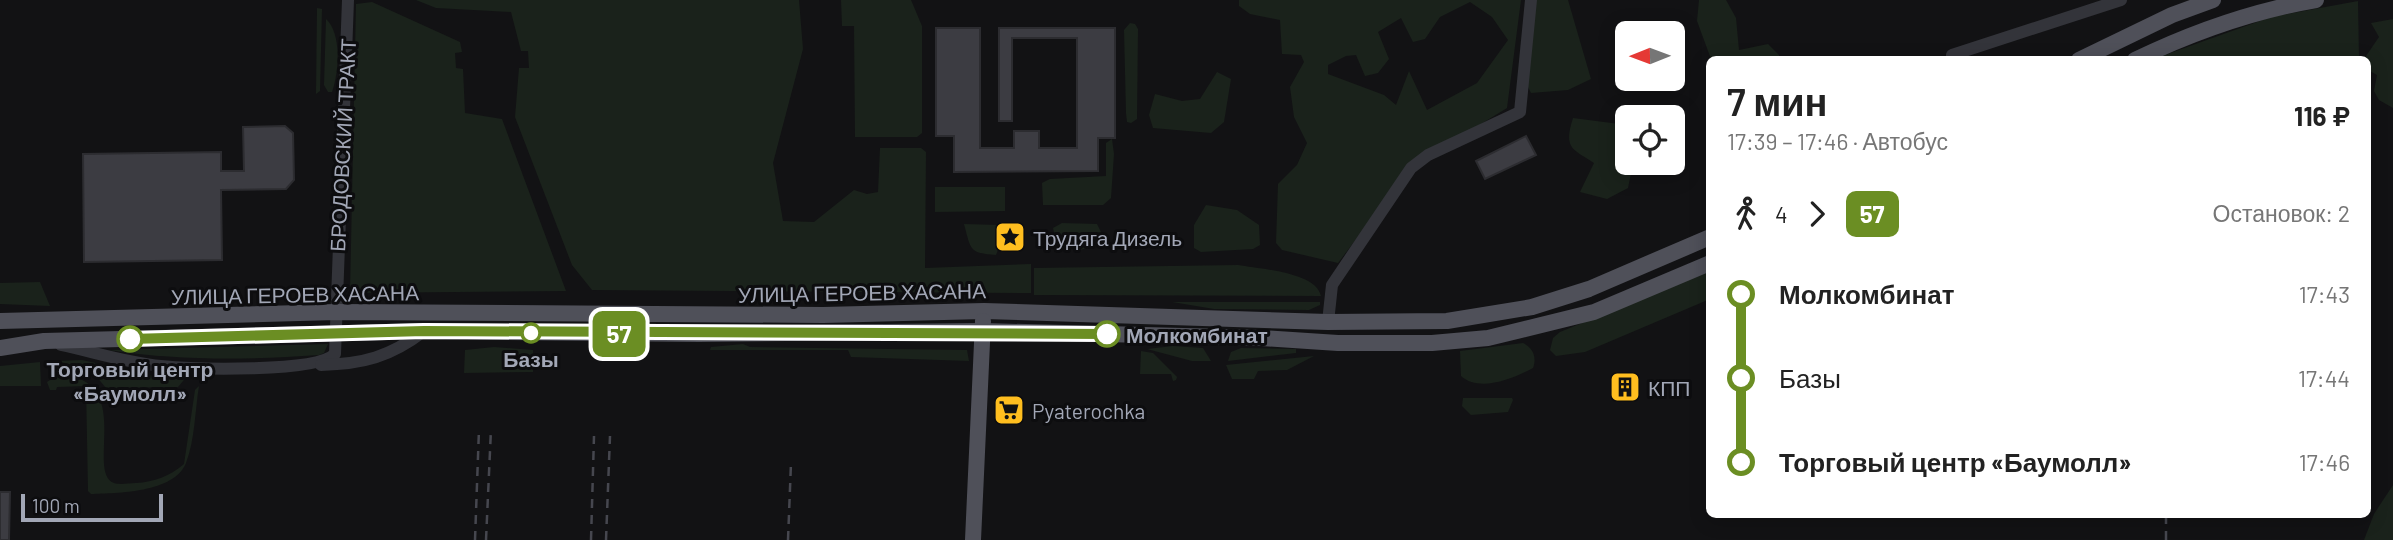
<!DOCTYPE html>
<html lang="ru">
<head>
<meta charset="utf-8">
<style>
	:root { --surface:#fff; --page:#f6f6f6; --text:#222; --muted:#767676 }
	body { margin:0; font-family:Barlow,sans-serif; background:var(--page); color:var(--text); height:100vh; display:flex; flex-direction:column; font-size:26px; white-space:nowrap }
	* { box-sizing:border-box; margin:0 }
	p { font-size:23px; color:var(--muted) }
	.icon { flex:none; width:38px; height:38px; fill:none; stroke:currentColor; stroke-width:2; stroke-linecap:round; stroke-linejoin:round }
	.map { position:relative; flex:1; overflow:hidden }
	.side { position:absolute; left:1706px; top:56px; width:665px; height:462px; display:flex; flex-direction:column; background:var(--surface); border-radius:10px; box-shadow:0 4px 18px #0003 }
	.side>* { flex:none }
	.badge { padding:0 14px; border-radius:10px; font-size:24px; line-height:46px }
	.needle { width:46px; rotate:269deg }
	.fabs { position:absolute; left:1615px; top:21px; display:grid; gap:14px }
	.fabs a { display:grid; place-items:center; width:70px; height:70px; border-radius:10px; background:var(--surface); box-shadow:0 4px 18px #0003; font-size:35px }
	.scale { position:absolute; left:21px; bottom:18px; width:142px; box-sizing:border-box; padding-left:7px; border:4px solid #a2a7b6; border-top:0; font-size:19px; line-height:24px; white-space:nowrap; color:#a2a7b6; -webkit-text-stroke:5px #0d0d0f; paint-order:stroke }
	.map>.badge { position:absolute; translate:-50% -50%; box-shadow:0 0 0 4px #fff }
	.legs { display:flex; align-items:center; gap:10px; height:77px; padding:0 21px; font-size:23px }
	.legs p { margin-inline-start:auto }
	.headline { display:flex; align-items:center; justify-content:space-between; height:119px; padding:0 21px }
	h1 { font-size:38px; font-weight:600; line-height:52px }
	ul { padding:0 21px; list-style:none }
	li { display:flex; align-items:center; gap:24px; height:84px; font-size:26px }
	li i { display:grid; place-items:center; width:10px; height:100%; margin:0 9px; background:currentColor }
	li i::after { content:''; width:18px; height:18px; margin:-9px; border:5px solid; border-radius:50%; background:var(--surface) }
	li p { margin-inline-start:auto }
	li:first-child i { background:linear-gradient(#0000 50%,currentColor 0) }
	li:last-child i { background:linear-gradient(currentColor 50%,#0000 0) }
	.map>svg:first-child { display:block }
	.green { fill:#1a221b; fill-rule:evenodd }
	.building { fill:#3c3c42; stroke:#2c2c30; stroke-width:2 }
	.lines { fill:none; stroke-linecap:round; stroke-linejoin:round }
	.minor { stroke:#33343a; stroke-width:12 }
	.major { stroke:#4f5059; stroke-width:16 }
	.rail { stroke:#46474f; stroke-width:2.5; stroke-dasharray:9 7; stroke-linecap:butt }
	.line-1-casing { stroke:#fff; stroke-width:16 }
	.line-1 { stroke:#6b8e23; stroke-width:10 }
	.stop-1-dot { fill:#fff; stroke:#6b8e23; stroke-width:3.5 }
	.labels { text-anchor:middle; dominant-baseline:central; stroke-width:6; stroke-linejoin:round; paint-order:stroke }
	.street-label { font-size:21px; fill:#a2a7b6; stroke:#0d0d0f }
	.poi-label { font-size:21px; fill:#a2a7b6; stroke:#0d0d0f; text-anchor:start }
	.stop-label { font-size:21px; font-weight:bold; fill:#a2a7b6; stroke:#0d0d0f }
</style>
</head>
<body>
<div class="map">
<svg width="2393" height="540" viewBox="0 0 2393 540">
	<rect width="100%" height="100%" fill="#121214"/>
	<g class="green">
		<polygon points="416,0 799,0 803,49 773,163 783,221 814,222 854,190 867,194 878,192 880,148 921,148 926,152 925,268 1031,264 1031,293 592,290 572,265 515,117 519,68 529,68 528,51 521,51 511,12 436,8"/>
		<polygon points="841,0 911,0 922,26 922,133 917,137 855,137 854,26 842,26"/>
		<path d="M 1239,0 L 1521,0 L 1507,108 L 1411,167 L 1338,263 L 1282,250 L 1276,243 L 1278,184 L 1297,165 L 1307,143 L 1294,117 L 1290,87 L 1304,62 L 1301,55 L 1282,54 L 1280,20 L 1250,14 L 1239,6 ZM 1470,2 L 1492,17 L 1508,40 L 1477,83 L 1427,110 L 1409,71 L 1396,105 L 1384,95 L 1328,74 L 1328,65 L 1346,56 L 1356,55 L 1365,76 L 1378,73 L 1389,59 L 1378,32 L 1401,18 L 1413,42 L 1425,39 L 1440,17 Z"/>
		<polygon points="1535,0 1568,0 1591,79 1568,90 1531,93 1526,83"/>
		<polygon points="1699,0 1726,0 1736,18 1739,50 1768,44 1779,55 1779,59 1711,59 1697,21"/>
		<polygon points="2358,1 2359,59 2151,60 2271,17"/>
		<polygon points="372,2 460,42 462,52 455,53 456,68 463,69 465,113 502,119 566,291 350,293 356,4"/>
		<polygon points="317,8 322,9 320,91 316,94"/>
		<path d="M 326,19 C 342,34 339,72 332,92 L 328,92 L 324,85 Z"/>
		<polygon points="2393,19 2393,108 2379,100 2374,91 2377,75 2368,70 2368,60 2364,59 2379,37 2371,23"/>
		<polygon points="1130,23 1135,24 1138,29 1137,119 1131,123 1127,122 1126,113 1124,30"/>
		<polygon points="1217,72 1231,79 1224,122 1211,133 1153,128 1149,115 1155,94 1182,101 1200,99"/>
		<path d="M 1573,118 L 1627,125 L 1628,163 L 1633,163 L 1628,188 L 1607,199 L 1580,192 L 1594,163 C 1573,149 1563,149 1573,118 Z"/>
		<polygon points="1112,139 1114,154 1111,198 1103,205 1043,205 1042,183 1050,179 1106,176 1106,143"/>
		<polygon points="935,187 1005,187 1005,211 935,212"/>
		<polygon points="1206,205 1237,210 1259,225 1260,245 1253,249 1201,252 1194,248 1194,225"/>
		<polygon points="1062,223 1097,224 1102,234 1099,246 1079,250 1057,246 1053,228"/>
		<path d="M 964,224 L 1000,225 L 1001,242 L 996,255 C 969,253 971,250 964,224 Z"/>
		<path d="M 1238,265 C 1260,269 1316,272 1321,296 L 1034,295 L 1034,268 Z"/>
		<polygon points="1710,271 1710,299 1585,352 1556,356 1550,350 1553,338 1560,332"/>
		<polygon points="40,282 50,306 0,304 0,283"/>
		<polygon points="1172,302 1320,302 1320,305 1309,310 1214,309"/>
		<path d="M 1523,343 C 1533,348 1537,357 1533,368 C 1514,378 1480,393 1461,376 L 1460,351 Z"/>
		<path d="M 328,344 L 324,353 L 319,355 C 249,360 179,361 109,350 Z"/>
		<polygon points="743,344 750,347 967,350 969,361 851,357 848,350 710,350 711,347"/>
		<polygon points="1173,346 1203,348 1211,361 1192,361 1147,349"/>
		<polygon points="494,347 533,350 533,372 464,373 465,350"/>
		<polygon points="1241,348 1296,349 1296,353 1228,361 1231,352"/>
		<polygon points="1141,351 1153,353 1177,377 1176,380 1173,381 1171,374 1140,374"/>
		<polygon points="1314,356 1287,370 1258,371 1254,379 1232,379 1226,365"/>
		<polygon points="82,360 154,376 188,375 178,387 106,388 91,370 57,361"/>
		<polygon points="40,362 41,386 0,386 0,366"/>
		<path d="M 58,375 C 136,377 85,472 114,483 C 120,485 129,483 136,483 C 154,482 170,476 184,464 L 195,390 L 199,386 C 195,410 195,440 186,463 C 174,493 117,493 91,494 L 88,491 L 86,386 L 57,387 L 56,390 L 50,390 L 47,382 Z"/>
		<polygon points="1463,398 1512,398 1513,400 1508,412 1471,415 1462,406"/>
		<polygon points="2393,485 2393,540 2364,540 2374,514"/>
	</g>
	<g class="building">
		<polygon points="936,28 980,28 980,148 1014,148 1014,131 1039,131 1039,148 1077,148 1077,38 1012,38 1012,121 999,121 999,28 1115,28 1115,138 1098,138 1098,171 954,172 954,136 936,136"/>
		<polygon points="285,126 293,133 294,180 286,189 221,190 222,260 84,262 83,154 221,152 221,171 244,171 243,127"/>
		<polygon points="1526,136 1536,155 1485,179 1476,161"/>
		<polygon points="0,492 10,492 9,540 0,540"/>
	</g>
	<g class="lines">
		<g class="minor">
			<polyline points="1954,60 1952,55 2121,0"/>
			<polyline points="1328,322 1332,285 1411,168 1428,155 1520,112 1531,0"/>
			<path d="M 61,345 C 94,352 128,363 161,366 C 192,369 316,373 335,354 L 348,0"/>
			<path d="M 321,365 C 363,364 390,357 424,331"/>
		</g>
		<g class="major">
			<polyline points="2079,60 2172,15 2213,0"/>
			<path d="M 2135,60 C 2193,32 2252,11 2316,0"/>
			<polyline points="0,321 336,312 823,315 984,311 1328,322 1447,321 1532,307 1589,289 1710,237"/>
			<polyline points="0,348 44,341 424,331 699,334 983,331 1262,338 1338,343 1432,343 1488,338 1594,312 1710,263"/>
			<polyline points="973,540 983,321"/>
		</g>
		<g class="rail">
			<polyline points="475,540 479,429"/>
			<polyline points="486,540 491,429"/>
			<polyline points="591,540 594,436"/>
			<polyline points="606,540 610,436"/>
			<polyline points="788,540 791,463"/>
			<polyline points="2166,540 2166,514"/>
		</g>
	</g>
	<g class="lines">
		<g class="line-1-casing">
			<polyline id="line-1" points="130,339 424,331 1107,334"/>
		</g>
		<use href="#line-1" class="line-1"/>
	</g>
	<defs>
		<g id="sight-square" transform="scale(1.575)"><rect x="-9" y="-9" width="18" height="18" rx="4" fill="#ffbe1f" stroke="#0d0d0f"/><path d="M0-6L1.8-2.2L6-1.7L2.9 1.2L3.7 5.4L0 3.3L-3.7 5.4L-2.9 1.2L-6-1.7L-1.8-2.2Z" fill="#111"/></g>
		<g id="building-square" transform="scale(1.575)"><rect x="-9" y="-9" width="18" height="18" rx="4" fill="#ffbe1f" stroke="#0d0d0f"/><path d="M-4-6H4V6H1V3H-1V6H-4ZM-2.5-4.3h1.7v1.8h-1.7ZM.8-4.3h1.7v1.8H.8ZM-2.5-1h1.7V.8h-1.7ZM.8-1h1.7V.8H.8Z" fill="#111"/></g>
		<g id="supermarket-square" transform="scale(1.575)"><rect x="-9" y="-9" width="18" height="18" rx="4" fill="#ffbe1f" stroke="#0d0d0f"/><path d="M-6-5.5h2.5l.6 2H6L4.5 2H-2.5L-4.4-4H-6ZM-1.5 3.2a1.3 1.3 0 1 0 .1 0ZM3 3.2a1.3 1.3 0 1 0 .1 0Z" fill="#111"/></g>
	</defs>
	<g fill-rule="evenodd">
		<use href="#sight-square" x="1010" y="237"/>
		<use href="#building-square" x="1625" y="387"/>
		<use href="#supermarket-square" x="1009" y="410"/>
	</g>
	<g class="stop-1-dot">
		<circle cx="531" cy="333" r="9"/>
		<circle cx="1107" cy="334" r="12"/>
		<circle cx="130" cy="339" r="12"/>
	</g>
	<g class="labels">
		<g class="street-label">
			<text transform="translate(342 145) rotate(-87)">БРОДОВСКИЙ ТРАКТ</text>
			<text transform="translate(862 292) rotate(-1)">УЛИЦА ГЕРОЕВ ХАСАНА</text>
			<text transform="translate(295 294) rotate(-1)">УЛИЦА ГЕРОЕВ ХАСАНА</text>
		</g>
		<g class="poi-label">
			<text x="1033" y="237">Трудяга Дизель</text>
			<text x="1648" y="387">КПП</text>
			<text x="1032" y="410">Pyaterochka</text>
		</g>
		<g class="stop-label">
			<text x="1126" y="334" text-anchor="start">Молкомбинат</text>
			<text x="531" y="358">Базы</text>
			<text x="130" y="368">Торговый центр<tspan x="130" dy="24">«Баумолл»</tspan></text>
		</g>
	</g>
</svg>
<div class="fabs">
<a><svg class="needle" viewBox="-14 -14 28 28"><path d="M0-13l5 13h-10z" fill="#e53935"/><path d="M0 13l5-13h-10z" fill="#767676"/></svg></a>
<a><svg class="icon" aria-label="locate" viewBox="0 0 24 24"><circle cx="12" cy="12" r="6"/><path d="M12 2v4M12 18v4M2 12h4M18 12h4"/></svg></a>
</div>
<div class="scale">100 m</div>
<b class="badge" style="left:619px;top:334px;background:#6b8e23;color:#fff">57</b>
<section class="side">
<div class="headline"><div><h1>7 мин</h1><p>17:39 – 17:46 · Автобус</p></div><b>116 ₽</b></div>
<div class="legs"><svg class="icon" aria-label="walk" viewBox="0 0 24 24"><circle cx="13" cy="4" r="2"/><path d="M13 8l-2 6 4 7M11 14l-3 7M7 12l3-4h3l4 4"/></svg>4<svg class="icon" aria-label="forward" viewBox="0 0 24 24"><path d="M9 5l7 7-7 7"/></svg><b class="badge" style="background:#6b8e23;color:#fff">57</b><p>Остановок: 2</p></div>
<ul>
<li><i style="color:#6b8e23"></i><b>Молкомбинат</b><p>17:43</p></li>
<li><i style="color:#6b8e23"></i><span>Базы</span><p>17:44</p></li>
<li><i style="color:#6b8e23"></i><b>Торговый центр «Баумолл»</b><p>17:46</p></li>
</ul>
</section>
</div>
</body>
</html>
